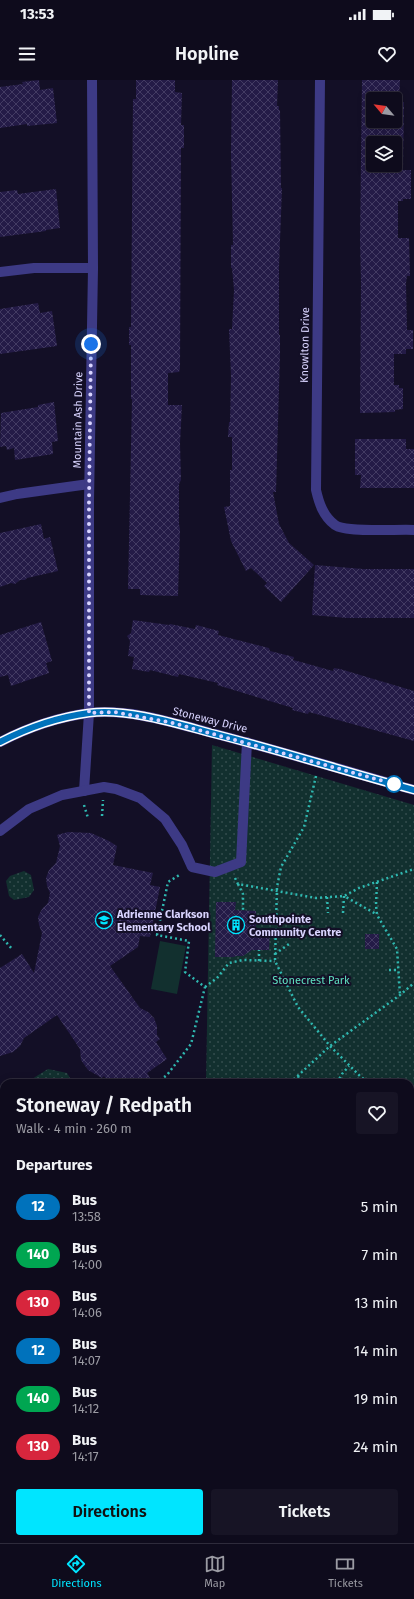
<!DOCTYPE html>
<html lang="en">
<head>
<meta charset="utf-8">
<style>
	:root { --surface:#0e0b1c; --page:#171425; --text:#f1f3f6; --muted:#9b9ba3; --line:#2e2b3b; --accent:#00e5ff }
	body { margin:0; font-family:"Fira Sans",sans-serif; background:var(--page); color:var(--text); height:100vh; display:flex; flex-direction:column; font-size:15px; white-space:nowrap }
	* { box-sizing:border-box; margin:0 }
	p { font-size:13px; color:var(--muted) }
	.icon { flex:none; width:22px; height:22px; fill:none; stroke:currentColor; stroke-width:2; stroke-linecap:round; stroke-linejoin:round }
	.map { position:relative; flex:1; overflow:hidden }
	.details { position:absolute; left:0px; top:999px; width:414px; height:464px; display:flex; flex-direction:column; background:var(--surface); border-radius:12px 12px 0 0; box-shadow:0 2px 10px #0003,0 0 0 1px var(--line) }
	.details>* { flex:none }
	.badge { padding:0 8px; border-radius:13px; font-size:14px; line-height:26px }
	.needle { width:26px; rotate:299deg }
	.buttons { position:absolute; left:366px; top:12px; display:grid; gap:8px }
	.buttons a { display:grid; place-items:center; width:36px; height:36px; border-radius:4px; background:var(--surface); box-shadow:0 2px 10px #0003,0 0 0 1px var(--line); font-size:20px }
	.you { position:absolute; width:20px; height:20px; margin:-10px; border:3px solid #fff; border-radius:50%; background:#1a73e8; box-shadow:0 0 0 6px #1a73e833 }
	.map>.badge { position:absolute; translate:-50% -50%; box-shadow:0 0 0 2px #fff }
	h2 { padding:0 16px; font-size:15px; line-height:36px }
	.round { display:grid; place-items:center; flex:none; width:42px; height:42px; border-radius:4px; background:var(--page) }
	.summary { display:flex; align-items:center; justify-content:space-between; height:68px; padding:0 16px }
	h1 { font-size:19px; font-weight:600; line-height:30px }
	.primary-button { display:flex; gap:8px; margin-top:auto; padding:8px 16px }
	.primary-button a { flex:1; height:46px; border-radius:4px; background:var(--accent); color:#111; font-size:16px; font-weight:600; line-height:46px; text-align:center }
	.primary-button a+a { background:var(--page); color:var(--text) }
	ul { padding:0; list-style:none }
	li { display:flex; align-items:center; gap:12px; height:48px; padding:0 16px }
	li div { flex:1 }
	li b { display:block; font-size:15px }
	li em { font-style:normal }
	li .badge { min-width:44px; font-weight:700; text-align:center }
	.status { display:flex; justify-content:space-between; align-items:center; height:28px; padding:0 20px; background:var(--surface); direction:ltr }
	.status svg { height:11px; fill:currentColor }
	header { display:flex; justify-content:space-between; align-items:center; height:52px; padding:0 16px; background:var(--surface); font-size:18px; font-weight:600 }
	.tab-bar { display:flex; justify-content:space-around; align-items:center; height:56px; border-top:1px solid var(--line); background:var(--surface); font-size:11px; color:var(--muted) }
	.tab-bar a { display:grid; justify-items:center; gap:2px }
	.tab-bar .on { color:var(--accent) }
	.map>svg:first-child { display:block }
	.grass { fill:#12302f }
	.park { fill:url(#park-dots) }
	.building { fill:url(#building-cross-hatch); fill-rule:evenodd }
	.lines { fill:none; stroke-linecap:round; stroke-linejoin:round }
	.path { stroke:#2fb8b0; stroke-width:2.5; stroke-dasharray:2 3; stroke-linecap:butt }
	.minor { stroke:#3d3a85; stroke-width:10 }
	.line-casing { stroke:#fff; stroke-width:9 }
	.line { stroke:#0072bc; stroke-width:6 }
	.walk { stroke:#d9d4ff; stroke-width:4; stroke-dasharray:0 7.2 }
	.stop-dot { fill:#fff; stroke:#0072bc; stroke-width:2 }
	.labels { text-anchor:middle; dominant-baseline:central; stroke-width:4; stroke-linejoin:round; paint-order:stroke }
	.street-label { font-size:11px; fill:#d9d4ff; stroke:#130f26 }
	.poi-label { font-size:11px; font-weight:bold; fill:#d9d4ff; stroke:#130f26; text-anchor:start }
	.park-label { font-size:11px; fill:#5fe0c0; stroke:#130f26 }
</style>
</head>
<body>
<div class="status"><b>13:53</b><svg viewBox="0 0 49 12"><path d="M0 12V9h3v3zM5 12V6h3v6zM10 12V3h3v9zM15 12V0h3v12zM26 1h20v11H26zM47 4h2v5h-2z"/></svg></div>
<header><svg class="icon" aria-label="menu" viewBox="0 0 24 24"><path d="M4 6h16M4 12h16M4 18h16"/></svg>Hopline<svg class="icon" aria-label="heart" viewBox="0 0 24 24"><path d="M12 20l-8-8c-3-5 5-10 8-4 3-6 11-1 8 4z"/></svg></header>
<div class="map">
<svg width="414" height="1463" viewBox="0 0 414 1463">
	<defs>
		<pattern id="park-dots" width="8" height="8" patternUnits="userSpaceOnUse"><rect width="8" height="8" fill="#12302f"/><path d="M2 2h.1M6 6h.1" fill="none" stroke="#344d4e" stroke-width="1.8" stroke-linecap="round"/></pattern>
		<pattern id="building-cross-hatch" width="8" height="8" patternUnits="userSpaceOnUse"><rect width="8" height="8" fill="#241b47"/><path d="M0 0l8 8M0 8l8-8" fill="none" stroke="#433b63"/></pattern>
	</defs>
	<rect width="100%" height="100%" fill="#130f26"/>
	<g class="grass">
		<polygon points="160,861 186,866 177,914 151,909"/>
		<polygon points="222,1459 239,1459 237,1463 221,1463"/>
	</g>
	<g class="park">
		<polygon points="212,665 414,725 414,1457 410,1456 410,1003 206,1003"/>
		<polygon points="24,791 31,795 34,810 29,817 14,820 9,816 6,801 10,796"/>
		<polygon points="48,989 67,993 73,1003 32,1003 32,999"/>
	</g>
	<g class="building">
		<polygon points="39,0 40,10 53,8 57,43 27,46 27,44 0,48 0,7 23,4 22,2"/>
		<polygon points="136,0 175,0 175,12 182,13 181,45 184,45 184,68 181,68 180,289 179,292 168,293 168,325 182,325 180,363 181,400 179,404 179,444 180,449 178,516 140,515 140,509 128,509 132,319 131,319 131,265 129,265 129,247 131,247 133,19 136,19"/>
		<polygon points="232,0 278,0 277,26 279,26 279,30 280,30 281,108 282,108 279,187 279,255 280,255 280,273 276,412 273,412 279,444 289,463 314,485 281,522 264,506 267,503 251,488 246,491 231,461 224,427 230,426 230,390 232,390 232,357 228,357 229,342 230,342 231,296 229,249 232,249 234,210 232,188 231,188 231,165 233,165 231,73"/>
		<path d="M 362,0 L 400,0 L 399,22 L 404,22 L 403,90 L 411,90 L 411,119 L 403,119 L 403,121 L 398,121 L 398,158 L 409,158 L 410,196 L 407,196 L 406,203 L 407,250 L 413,250 L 413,269 L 406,269 L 406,274 L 394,274 L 394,305 L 399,305 L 399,308 L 403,308 L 403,329 L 395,330 L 395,332 L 360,333 L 361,203 L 360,160 ZM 373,19 L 395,19 L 395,41 L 373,41 ZM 373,63 L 395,63 L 395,85 L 373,85 Z"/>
		<polygon points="56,109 60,148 46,150 46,151 0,157 0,112 17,110 18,114"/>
		<polygon points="38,223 40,233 52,231 57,266 0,274 0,229"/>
		<polygon points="54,322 58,361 52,362 53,374 15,380 14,368 7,370 6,366 0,367 1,333 38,327 38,325"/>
		<polygon points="355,359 406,359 406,369 414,369 414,408 360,408 361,395 355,395"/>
		<polygon points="41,444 44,459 50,457 58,491 27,498 25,500 20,500 15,504 11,503 0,507 0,453"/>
		<polygon points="315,485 363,489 414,489 414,538 347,538 312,535"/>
		<polygon points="133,540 169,545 170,544 195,549 196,545 219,551 218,555 269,568 270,571 294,577 293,580 301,582 333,591 334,588 340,589 414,611 414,661 309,632 308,634 292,630 293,628 273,622 217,605 218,603 179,594 178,597 150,590 149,592 132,589 134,577 128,576 130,561 127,556 131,553"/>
		<polygon points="41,542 52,581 46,583 49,593 11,606 8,595 0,597 0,555"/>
		<polygon points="68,752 91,753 109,761 117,766 113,785 153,793 150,805 160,807 150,857 140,856 138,867 110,886 140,928 148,932 154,938 157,946 157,955 160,959 156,962 167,979 147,993 150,998 143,1003 109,1003 104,996 102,998 88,990 81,980 80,969 57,935 24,958 20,966 13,972 0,976 0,888 22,874 34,893 42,853 39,845 38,837 42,829 48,823 50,813 47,806 46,798 49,790 56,783 60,766 57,755"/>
		<polygon points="216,822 236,822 235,830 256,831 256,851 270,851 269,870 252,870 243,876 236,876 234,877 215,877"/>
		<rect x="365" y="854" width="14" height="15"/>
	</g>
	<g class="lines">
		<g class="path">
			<polyline points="316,696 304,747 281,787 277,807 275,881 298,927 330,966 361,997 369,1003"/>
			<polyline points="84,725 88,738"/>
			<polyline points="102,736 103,720"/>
			<polyline points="235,798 238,804 316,818 344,816 359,808 414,789"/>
			<polyline points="377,802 376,825 377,835 397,869 400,915"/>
			<polyline points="238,804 243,814 243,831"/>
			<polyline points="327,817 328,833"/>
			<polyline points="343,833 344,816 376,834"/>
			<polyline points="256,840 276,840"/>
			<polyline points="0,855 12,869"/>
			<polyline points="275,874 289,864"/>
			<polyline points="259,881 259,870"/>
			<polyline points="389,890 399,890"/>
			<polyline points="205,907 217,898 229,883 243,880 275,881"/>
			<polyline points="298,996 301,1003"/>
			<polyline points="156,1003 167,995 191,964 205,907 185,892 189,861 157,855 168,802 181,794"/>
			<polyline points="290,1003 330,966 400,915 414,903"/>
			<polyline points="337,1003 342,994 349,986"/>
			<polyline points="0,1023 4,1022"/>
			<polyline points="410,1025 414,1028"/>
			<polyline points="410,1136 414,1136"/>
			<polyline points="0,1139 2,1143 1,1149"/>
			<polyline points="410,1433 414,1433"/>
			<polyline points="224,1463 225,1459"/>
		</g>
		<g class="minor">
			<path d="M 320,0 L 316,410 C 319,423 323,436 335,445 C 346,453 398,449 414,450"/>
			<polyline points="0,192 34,188 93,188"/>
			<polyline points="0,418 17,414 89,404"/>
			<path d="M 0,662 C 27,648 59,637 89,633 C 128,628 174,643 212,653 C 280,671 347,691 414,710"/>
			<polyline points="84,711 89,633 89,421 93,188 92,0"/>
			<polyline points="0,751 29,729 62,715 104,707 116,709 140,718 165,739 182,765 192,787 215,792 241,782 247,662"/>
			<polyline points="0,1438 4,1439"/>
			<polyline points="58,1459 69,1463"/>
		</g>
	</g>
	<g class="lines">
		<g class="line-casing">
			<path id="line" d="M 0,662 C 27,648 59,637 89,633 C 128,628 177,644 215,654 C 282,671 347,692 414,710"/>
		</g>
		<use href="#line" class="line"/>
		<polyline class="walk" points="91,264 89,421 89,633 114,632 173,643 394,704"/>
	</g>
	<defs>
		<g id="school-ring" transform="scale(0.9)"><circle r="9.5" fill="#130f26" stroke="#00e5ff" stroke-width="1.5"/><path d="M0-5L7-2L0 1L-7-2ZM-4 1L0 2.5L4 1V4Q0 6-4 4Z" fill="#00e5ff"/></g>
		<g id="building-ring" transform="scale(0.9)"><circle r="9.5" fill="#130f26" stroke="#00e5ff" stroke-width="1.5"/><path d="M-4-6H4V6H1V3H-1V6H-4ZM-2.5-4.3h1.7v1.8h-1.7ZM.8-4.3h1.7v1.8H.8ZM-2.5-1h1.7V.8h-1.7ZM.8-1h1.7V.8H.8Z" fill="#00e5ff"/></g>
	</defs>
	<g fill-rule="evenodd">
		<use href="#school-ring" x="104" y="840"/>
		<use href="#building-ring" x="236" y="845"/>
	</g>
	<circle class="stop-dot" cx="394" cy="704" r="8"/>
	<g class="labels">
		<g class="street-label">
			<text transform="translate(305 265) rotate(-89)">Knowlton Drive</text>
			<text transform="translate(78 340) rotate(-89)">Mountain Ash Drive</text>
			<text transform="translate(210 640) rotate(14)">Stoneway Drive</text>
		</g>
		<g class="poi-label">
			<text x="117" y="834">Adrienne Clarkson<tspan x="117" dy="13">Elementary School</tspan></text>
			<text x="249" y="839">Southpointe<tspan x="249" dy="13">Community Centre</tspan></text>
		</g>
		<g class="park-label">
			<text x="311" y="900">Stonecrest Park</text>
		</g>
	</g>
</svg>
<div class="buttons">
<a><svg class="needle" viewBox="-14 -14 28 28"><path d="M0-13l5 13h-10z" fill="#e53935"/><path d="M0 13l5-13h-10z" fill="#9b9ba3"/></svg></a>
<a><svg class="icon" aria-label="layers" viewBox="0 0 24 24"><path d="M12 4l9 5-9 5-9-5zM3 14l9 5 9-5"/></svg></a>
</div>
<div class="you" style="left:91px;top:264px"></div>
<section class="details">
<div class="summary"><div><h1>Stoneway / Redpath</h1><p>Walk · 4 min · 260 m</p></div><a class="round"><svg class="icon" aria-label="heart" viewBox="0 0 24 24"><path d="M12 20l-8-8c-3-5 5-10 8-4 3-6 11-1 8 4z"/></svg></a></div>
<h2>Departures</h2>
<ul>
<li><span class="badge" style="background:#0072bc;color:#fff">12</span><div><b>Bus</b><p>13:58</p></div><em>5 min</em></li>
<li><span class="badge" style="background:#00a651;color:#fff">140</span><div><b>Bus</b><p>14:00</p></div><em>7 min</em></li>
<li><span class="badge" style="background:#d7263d;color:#fff">130</span><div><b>Bus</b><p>14:06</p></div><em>13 min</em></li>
<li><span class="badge" style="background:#0072bc;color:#fff">12</span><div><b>Bus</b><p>14:07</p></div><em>14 min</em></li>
<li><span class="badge" style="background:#00a651;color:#fff">140</span><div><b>Bus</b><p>14:12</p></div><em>19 min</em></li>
<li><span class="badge" style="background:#d7263d;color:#fff">130</span><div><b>Bus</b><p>14:17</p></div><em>24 min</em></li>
</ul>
<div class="primary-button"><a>Directions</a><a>Tickets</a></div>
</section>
</div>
<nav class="tab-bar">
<a class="on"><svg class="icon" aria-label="directions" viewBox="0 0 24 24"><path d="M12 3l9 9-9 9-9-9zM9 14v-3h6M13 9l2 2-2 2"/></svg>Directions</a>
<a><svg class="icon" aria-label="map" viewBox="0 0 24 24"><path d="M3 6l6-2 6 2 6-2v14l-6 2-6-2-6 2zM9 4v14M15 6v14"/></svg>Map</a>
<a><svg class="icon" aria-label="tickets" viewBox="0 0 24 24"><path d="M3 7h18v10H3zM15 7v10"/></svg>Tickets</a>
</nav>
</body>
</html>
